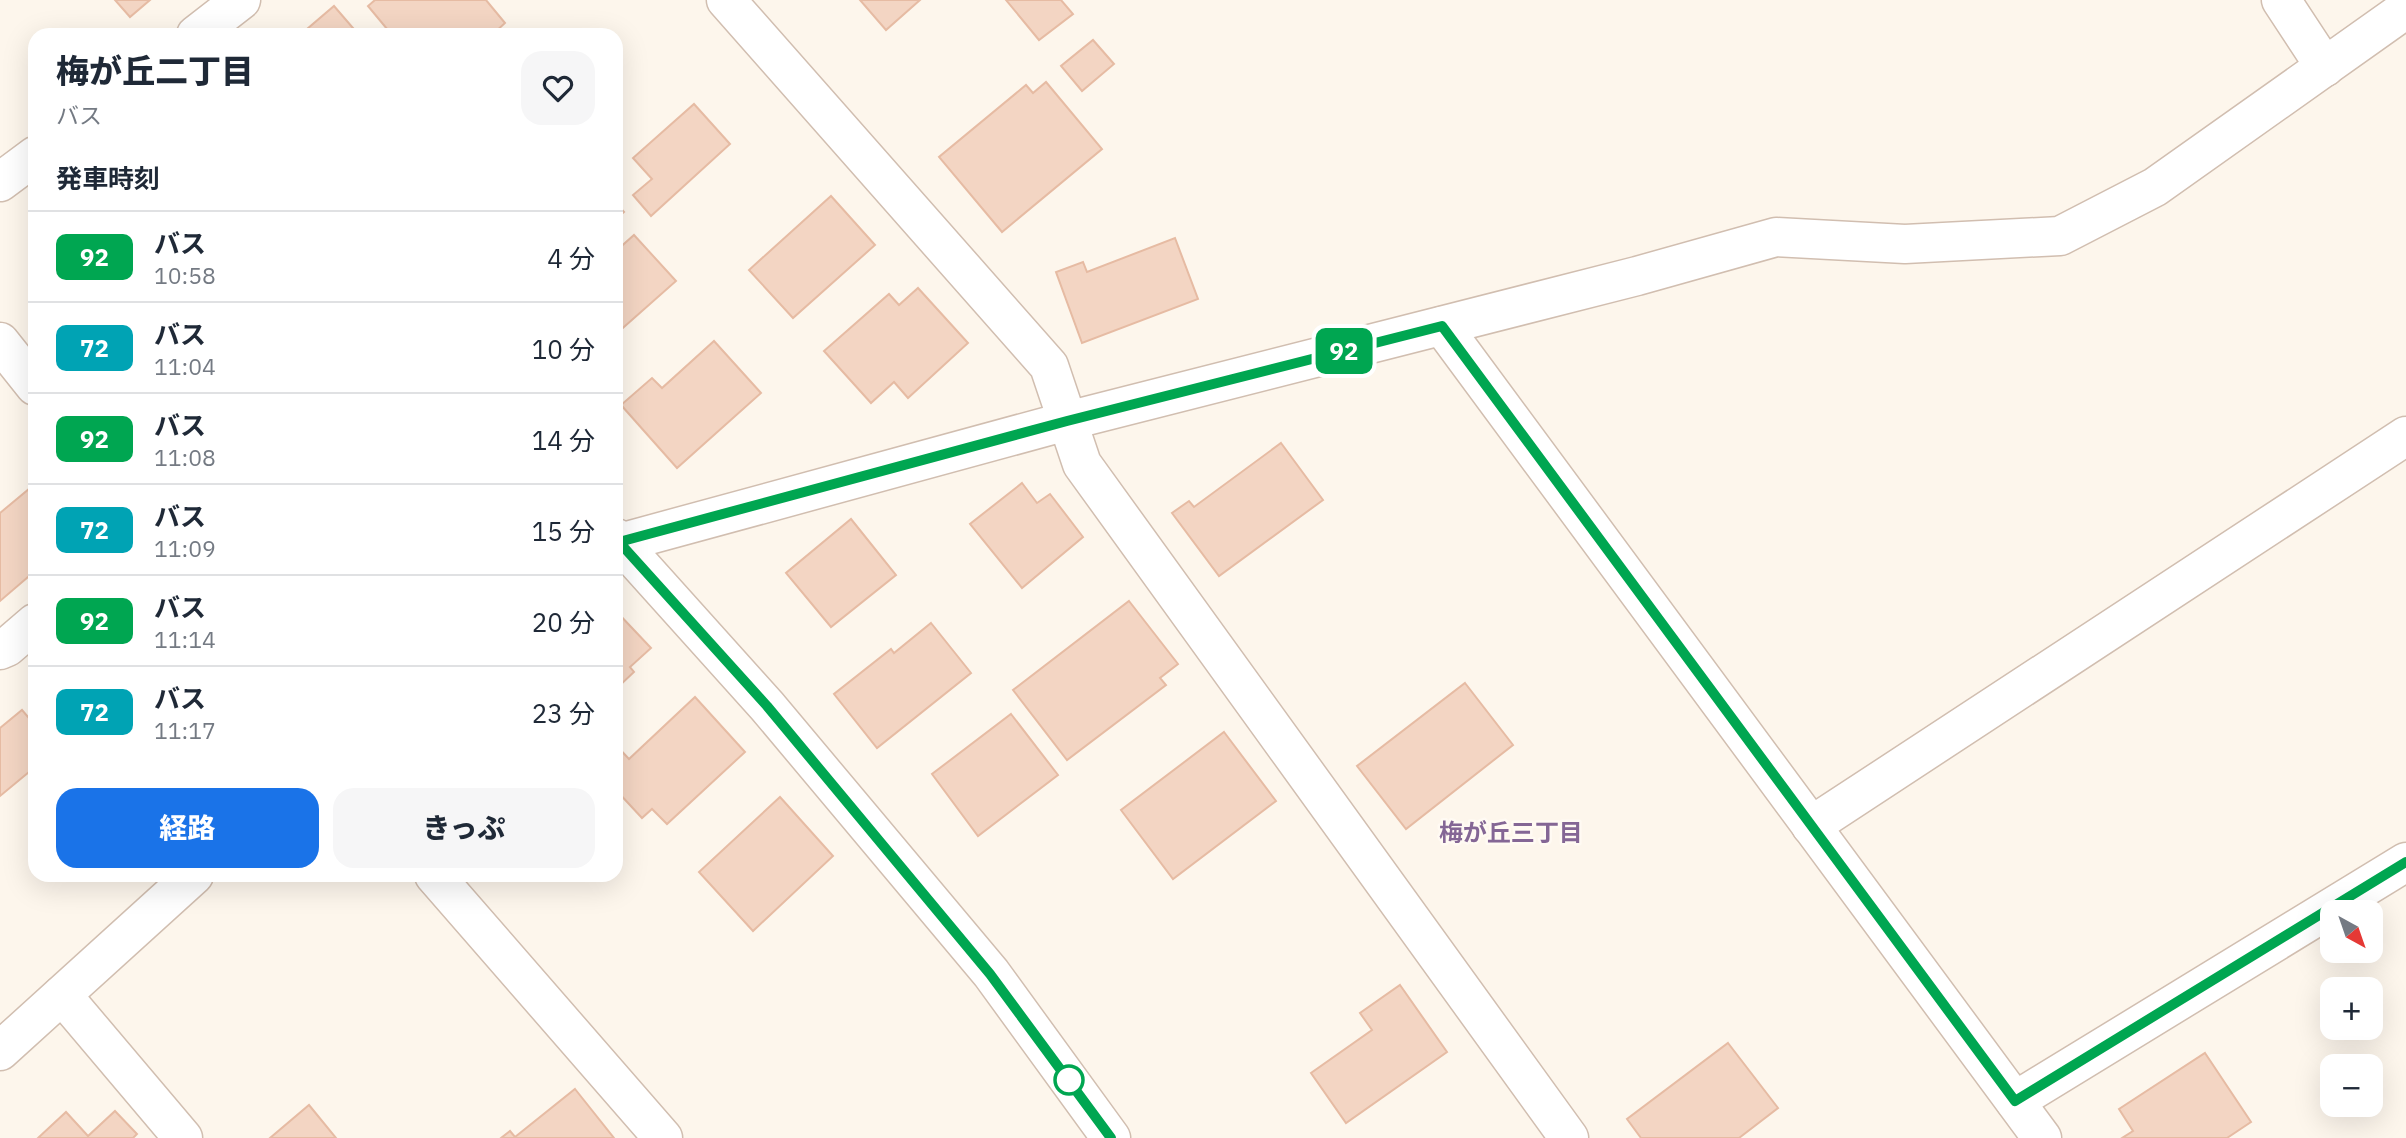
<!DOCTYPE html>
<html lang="ja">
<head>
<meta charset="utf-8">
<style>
	:root { --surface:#fff; --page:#f6f6f7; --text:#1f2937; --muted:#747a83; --line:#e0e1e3; --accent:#1a73e8 }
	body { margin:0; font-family:"IBM Plex Sans","Noto Sans JP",sans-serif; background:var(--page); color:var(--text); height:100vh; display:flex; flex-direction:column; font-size:26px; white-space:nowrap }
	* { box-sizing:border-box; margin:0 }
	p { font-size:23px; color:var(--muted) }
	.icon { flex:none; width:38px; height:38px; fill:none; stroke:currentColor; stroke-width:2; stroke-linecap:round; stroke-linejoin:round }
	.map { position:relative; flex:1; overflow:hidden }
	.side { position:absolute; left:28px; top:28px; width:595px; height:854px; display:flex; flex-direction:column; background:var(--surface); border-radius:21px; box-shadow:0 7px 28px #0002 }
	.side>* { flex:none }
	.badge { padding:0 14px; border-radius:10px; font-size:24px; line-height:46px }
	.needle { width:46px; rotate:140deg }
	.fabs { position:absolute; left:2320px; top:900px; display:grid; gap:14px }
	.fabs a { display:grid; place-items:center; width:63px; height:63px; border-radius:14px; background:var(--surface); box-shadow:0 7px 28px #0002; font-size:35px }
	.map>.badge { position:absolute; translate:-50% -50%; box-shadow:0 0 0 4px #fff }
	h2 { padding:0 28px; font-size:26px; line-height:63px }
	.round { display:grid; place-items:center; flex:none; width:74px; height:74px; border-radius:21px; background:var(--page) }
	.headline { display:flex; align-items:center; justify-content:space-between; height:119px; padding:0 28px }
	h1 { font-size:33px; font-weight:800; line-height:52px }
	.primary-button { display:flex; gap:14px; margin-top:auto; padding:14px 28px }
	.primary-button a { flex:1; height:80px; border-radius:21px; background:var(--accent); color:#fff; font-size:28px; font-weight:800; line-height:80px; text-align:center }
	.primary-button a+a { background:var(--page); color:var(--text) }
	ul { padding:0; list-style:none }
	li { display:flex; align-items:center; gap:21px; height:91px; padding:0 28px; border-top:2px solid var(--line) }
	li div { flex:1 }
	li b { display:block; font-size:26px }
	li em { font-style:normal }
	li .badge { min-width:77px; font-weight:700; text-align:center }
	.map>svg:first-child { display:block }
	.building { fill:#f3d5c3; stroke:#e6bba3; stroke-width:2 }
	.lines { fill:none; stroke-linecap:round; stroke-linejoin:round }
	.minor-casing { stroke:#d1beb0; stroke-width:41 }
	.minor { stroke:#fff; stroke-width:38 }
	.line-casing { stroke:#fff; stroke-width:16 }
	.line { stroke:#00a651; stroke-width:10 }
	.stop-dot { fill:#fff; stroke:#00a651; stroke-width:3.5 }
	.labels { text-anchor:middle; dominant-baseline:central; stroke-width:5; stroke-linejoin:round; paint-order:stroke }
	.neighbourhood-label { font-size:24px; font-weight:bold; fill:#846695; stroke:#fffaf3 }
</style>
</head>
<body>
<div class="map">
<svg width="2406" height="1138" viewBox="0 0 2406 1138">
	<rect width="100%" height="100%" fill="#fdf6ec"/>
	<g class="building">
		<polygon points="115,0 150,0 130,17"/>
		<polygon points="375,0 486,0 505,23 492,35 392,35 368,6"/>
		<polygon points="860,0 920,0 886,30"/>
		<polygon points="1006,0 1061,0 1073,14 1039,40"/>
		<polygon points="334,6 359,35 300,35"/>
		<polygon points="1093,40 1114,64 1082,91 1061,66"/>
		<polygon points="1046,82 1102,149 1002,232 939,157 1026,85 1033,93"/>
		<polygon points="694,104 730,144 651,216 633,195 652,179 633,158"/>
		<polygon points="831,196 875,245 793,318 749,270"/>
		<polygon points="616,203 624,212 616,219"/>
		<polygon points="634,235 676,281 616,334 616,251"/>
		<polygon points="1175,238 1198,299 1082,343 1056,272 1083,262 1087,272"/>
		<polygon points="918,288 968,343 908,398 894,382 871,403 824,351 889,294 899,305"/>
		<polygon points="714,341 761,393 677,468 621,405 652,378 662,388"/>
		<polygon points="1281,443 1323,500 1219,576 1172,513 1189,501 1194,507"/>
		<polygon points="1022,483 1037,503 1050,494 1083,537 1022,588 970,524"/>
		<polygon points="35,484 35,571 0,601 0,513"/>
		<polygon points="851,519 896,575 831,627 786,573"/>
		<polygon points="1129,601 1178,664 1160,678 1166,685 1067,760 1013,690"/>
		<polygon points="616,611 651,648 630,667 634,672 616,689"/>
		<polygon points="931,623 971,673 877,748 834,694 891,649 894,653"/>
		<polygon points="1465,683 1513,745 1406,829 1357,766"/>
		<polygon points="695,697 745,752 667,824 652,809 642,818 616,790 616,745 629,759"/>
		<polygon points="22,710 35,725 35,767 0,796 0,728"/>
		<polygon points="1011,714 1058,775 978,836 932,774"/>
		<polygon points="1224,732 1276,801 1173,879 1121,810"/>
		<polygon points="780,797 833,856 753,931 699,872"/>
		<polygon points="1400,985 1447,1052 1346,1123 1311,1073 1372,1030 1360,1013"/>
		<polygon points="1728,1043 1778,1108 1739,1138 1641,1138 1627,1119"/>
		<polygon points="2205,1053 2251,1122 2227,1138 2122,1138 2133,1131 2119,1109"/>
		<polygon points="575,1089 614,1138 501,1138 510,1131 515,1137"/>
		<polygon points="309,1105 336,1138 270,1138"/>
		<polygon points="115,1111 137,1134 133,1138 38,1138 66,1112 88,1136"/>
	</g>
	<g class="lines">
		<g class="minor-casing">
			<g id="minor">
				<polyline points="726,0 1049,366 1082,464 1569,1138"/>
				<polyline points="2281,0 2325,67"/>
				<polyline points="196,35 241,0"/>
				<polyline points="0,182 35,156"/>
				<polyline points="1442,326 2042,1138"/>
				<polyline points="0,342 35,386"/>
				<polyline points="616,538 767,706 991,973 1111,1138"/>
				<polyline points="616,544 1067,421 1637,276 1776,237 1905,244 2060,236 2155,187 2406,9"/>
				<polyline points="0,650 7,647 35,623"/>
				<polyline points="1811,826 2406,436"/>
				<polyline points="434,875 663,1138"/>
				<polyline points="62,995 183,1138"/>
				<polyline points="0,1051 194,875"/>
				<polyline points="2015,1101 2406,862"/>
			</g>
		</g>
		<use href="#minor" class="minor"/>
	</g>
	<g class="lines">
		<g class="line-casing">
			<polyline id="line" points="1111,1138 990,974 767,706 619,542 1067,421 1442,326 2015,1101 2406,862"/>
		</g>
		<use href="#line" class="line"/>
	</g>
	<circle class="stop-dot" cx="1069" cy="1080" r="14"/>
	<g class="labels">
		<g class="neighbourhood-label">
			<text x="1511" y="832">梅が丘三丁目</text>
		</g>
	</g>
</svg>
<div class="fabs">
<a><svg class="needle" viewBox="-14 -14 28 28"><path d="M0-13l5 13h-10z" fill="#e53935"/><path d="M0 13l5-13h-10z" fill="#747a83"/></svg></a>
<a>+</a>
<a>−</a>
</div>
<b class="badge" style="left:1344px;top:351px;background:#00a651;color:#fff">92</b>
<section class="side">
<div class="headline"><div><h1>梅が丘二丁目</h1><p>バス</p></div><a class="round"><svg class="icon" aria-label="heart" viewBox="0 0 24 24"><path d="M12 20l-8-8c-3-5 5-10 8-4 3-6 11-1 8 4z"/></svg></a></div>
<h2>発車時刻</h2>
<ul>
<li><span class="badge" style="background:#00a651;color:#fff">92</span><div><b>バス</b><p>10:58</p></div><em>4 分</em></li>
<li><span class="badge" style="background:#00a3b4;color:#fff">72</span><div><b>バス</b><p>11:04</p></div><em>10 分</em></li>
<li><span class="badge" style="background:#00a651;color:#fff">92</span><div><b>バス</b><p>11:08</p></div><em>14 分</em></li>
<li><span class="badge" style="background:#00a3b4;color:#fff">72</span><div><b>バス</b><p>11:09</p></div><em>15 分</em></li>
<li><span class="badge" style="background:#00a651;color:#fff">92</span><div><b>バス</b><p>11:14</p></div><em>20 分</em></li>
<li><span class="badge" style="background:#00a3b4;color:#fff">72</span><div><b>バス</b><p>11:17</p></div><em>23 分</em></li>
</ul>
<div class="primary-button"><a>経路</a><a>きっぷ</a></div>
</section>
</div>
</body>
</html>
